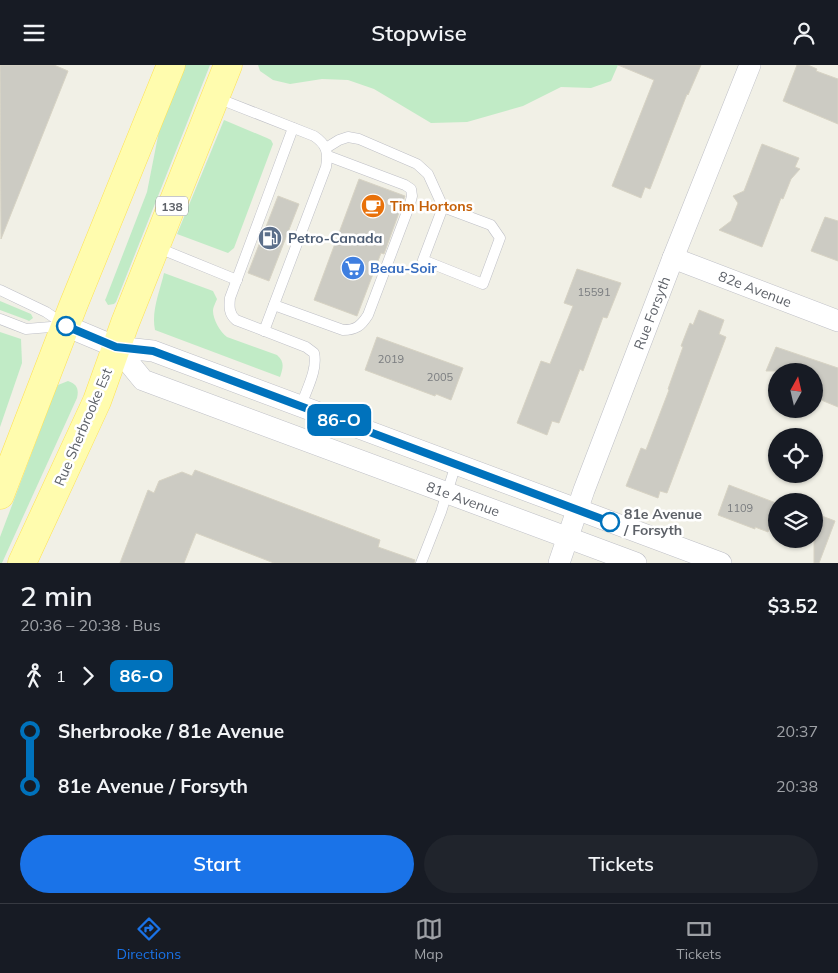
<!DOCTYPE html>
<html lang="en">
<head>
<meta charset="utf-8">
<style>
	:root { --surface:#171b24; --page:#20242c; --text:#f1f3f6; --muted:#9ea1a6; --line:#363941; --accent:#1a73e8 }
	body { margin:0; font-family:Mulish,sans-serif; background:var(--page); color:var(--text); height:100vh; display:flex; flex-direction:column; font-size:19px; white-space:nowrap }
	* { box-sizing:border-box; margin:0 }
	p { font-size:16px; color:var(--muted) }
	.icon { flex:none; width:28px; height:28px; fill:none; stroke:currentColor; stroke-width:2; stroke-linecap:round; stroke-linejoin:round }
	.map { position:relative; height:498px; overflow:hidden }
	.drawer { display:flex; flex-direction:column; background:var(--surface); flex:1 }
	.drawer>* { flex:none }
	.badge { padding:0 10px; border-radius:8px; font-size:18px; line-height:32px }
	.needle { width:32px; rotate:8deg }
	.tools { position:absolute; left:768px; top:298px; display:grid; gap:10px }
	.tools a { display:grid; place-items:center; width:55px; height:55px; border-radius:50%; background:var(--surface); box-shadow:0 1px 4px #0004; font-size:25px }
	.map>.badge { position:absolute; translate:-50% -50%; box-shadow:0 0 0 2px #fff }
	.legs { display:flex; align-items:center; gap:8px; height:55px; padding:0 20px; font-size:16px }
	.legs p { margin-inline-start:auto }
	.overview { display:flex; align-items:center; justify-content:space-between; height:85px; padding:0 20px }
	h1 { font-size:28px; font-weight:600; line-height:38px }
	.action { display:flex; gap:10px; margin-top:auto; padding:10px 20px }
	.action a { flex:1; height:58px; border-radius:30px; background:var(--accent); color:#fff; font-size:20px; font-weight:600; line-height:58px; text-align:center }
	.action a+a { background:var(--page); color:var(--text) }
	ul { padding:0 20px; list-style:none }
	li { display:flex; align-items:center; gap:18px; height:55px; font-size:19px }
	li i { display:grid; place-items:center; width:8px; height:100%; margin:0 6px; background:currentColor }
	li i::after { content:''; width:12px; height:12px; margin:-6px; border:4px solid; border-radius:50%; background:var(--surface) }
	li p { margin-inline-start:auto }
	li:first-child i { background:linear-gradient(#0000 50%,currentColor 0) }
	li:last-child i { background:linear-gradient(currentColor 50%,#0000 0) }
	header { display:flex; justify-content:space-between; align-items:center; height:65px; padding:0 20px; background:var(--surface); font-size:22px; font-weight:600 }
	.tabs { display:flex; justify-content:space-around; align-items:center; height:70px; border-top:1px solid var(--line); background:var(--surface); font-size:14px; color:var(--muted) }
	.tabs a { display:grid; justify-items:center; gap:2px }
	.tabs .active { color:var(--accent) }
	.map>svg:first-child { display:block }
	.green { fill:#c1ebc6 }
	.building { fill:#cccbc3; stroke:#d7d3c4 }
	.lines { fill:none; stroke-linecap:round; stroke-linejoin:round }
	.lane-casing { stroke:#bebfc6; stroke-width:11 }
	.street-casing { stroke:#bebfc6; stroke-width:22 }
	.primary-casing { stroke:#ffe352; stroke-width:29 }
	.lane { stroke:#fff; stroke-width:10 }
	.street { stroke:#fff; stroke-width:21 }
	.primary { stroke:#fffcae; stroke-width:28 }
	.line-1-casing { stroke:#fff; stroke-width:11 }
	.line-1 { stroke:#0072bc; stroke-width:8 }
	.stop-1-dot { fill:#fff; stroke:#0072bc; stroke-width:2.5 }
	.labels { text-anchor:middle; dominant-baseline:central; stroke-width:5; stroke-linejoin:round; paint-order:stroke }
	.number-label { font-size:11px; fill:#797c7f }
	.shield { fill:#fff; stroke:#8e9095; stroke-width:1 }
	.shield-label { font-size:12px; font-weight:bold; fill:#5d6168 }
	.food-label { font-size:14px; font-weight:bold; fill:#c56008; stroke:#fff; text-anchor:start }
	.service-label { font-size:14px; font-weight:bold; fill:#4e5e75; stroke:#fff; text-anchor:start }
	.shop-label { font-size:14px; font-weight:bold; fill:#366cbe; stroke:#fff; text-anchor:start }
	.street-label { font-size:14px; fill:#5d6168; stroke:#fff }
	.stop-label { font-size:14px; font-weight:bold; fill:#5d6168; stroke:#fff; text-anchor:start }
</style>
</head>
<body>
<header><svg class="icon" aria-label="menu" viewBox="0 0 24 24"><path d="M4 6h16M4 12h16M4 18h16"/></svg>Stopwise<svg class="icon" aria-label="person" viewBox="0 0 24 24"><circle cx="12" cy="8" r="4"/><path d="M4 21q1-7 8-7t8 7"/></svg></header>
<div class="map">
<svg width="838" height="498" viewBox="0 0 838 498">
	<rect width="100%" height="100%" fill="#f1f0e6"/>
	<g class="green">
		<polygon points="185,0 210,0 116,237 114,239 108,240 105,235 106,233 147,127 159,66"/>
		<polygon points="258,0 618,0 611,16 591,23 561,22 523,41 467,57 431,58 374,24 348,15 322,14 290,19 273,15 260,6"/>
		<polygon points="224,55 267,73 271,75 273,79 234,183 228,188 177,169"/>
		<path d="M 164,208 L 213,226 L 217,234 C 216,237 213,242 213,246 C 213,254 220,267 227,272 L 277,290 C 285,297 283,303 280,312 L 155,265 C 151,246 160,226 164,208 Z"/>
		<polygon points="0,236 31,249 33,253 29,256 27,255 0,245"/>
		<polygon points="0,267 21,274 22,298 0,362"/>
		<path d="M 68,316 C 77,319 79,324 77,333 L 2,498 L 0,498 L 0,472 L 55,326 L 58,320 Z"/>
	</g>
	<g class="building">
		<polygon points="0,0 54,0 68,6 1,174"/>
		<polygon points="618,0 701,0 688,30 687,29 650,124 645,122 641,133 612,121 654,15"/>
		<polygon points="797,0 808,0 817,4 816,6 838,14 838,59 783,36"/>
		<polygon points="762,79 799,93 795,102 800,104 791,114 783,134 781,133 762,182 719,165 731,156 738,138 733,131 744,126"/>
		<polygon points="359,114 405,131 384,189 381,188 357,251 314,235"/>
		<polygon points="278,131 299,139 269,216 248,208"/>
		<polygon points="825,152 838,156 838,196 811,186"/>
		<polygon points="577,204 621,218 607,253 603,252 583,306 580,304 559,358 552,356 547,370 517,358 541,296 550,299 573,241 564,238"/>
		<polygon points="699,245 724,255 719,269 726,272 667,428 660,426 658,433 626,421 641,383 646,385 669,325 668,324 683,282 681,281 690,258 693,260"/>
		<polygon points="377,272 463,303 451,335 436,329 435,331 365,305"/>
		<polygon points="776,282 838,303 838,342 814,332 814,306 766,306"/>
		<polygon points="195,405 380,475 378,482 415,495 414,498 274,498 196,468 184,498 120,498 148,425 154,428 159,416 182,407 192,411"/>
		<polygon points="729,420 776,438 776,445 768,467 755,462 755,464 718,450"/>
		<polygon points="814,448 835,456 819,498 814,498"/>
	</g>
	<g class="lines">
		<g class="lane-casing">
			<g id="lane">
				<path d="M 217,33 L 314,71 C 326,79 329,87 326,102 L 264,266"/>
				<path d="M 293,63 L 230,233 C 229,242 229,249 236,255 L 306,282 L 314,288 C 318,305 306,325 301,341"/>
				<polyline points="326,83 339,75 348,72 359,74 417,99 428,109 443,142 491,160 500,173 483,219 423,195 443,142"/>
				<polyline points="156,182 237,215"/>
				<polyline points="0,225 46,247 65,260"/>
				<path d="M 274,240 L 343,265 C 356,265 361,261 368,250 L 410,139 L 412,131 L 411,124 L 405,120 L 328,91"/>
				<polyline points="0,254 26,264 63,261"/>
				<polyline points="421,498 441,447 456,399"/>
			</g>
		</g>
		<g class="street-casing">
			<g id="street">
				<polyline points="673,193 838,256"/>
				<polyline points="66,261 116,282 153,286 721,498"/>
				<polyline points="116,282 143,315 636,498"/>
				<polyline points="559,498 584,425 673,193 750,0"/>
			</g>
		</g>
		<g class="primary-casing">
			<g id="primary">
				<polyline points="0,430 73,241 171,0"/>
				<polyline points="22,498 97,336 125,258 228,0"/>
			</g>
		</g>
		<use href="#lane" class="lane"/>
		<use href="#street" class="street"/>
		<use href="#primary" class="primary"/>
	</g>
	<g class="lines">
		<g class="line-1-casing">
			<polyline id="line-1" points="66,261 116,282 153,286 610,457"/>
		</g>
		<use href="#line-1" class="line-1"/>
	</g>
	<defs>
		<g id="cafe-disc" transform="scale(1.25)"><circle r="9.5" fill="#e8710a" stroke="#fff"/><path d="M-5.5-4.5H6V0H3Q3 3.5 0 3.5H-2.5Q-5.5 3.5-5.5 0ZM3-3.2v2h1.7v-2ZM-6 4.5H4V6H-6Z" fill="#fff"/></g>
		<g id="fuel-disc" transform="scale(1.25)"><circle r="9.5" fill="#5c6f8a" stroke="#fff"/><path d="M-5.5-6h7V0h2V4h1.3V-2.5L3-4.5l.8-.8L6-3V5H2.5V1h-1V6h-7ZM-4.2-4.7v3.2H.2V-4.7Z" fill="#fff"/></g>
		<g id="supermarket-disc" transform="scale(1.25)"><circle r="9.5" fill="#3f7fe0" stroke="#fff"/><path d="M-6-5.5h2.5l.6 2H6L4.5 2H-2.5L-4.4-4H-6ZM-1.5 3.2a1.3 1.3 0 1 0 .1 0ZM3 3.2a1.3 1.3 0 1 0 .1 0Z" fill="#fff"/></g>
	</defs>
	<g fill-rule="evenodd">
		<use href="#cafe-disc" x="373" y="141"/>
		<use href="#fuel-disc" x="270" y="173"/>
		<use href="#supermarket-disc" x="353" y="203"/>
	</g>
	<g class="stop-1-dot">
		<circle cx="66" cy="261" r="9"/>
		<circle cx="610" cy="457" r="9"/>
	</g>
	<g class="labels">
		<g class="number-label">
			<text x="594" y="227">15591</text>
			<text x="391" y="294">2019</text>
			<text x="440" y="312">2005</text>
			<text x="740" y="443">1109</text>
		</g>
		<rect class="shield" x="156" y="131.5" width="32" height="19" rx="4"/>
		<g class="shield-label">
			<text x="172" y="141">138</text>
		</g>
		<g class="food-label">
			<text x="390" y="141">Tim Hortons</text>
		</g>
		<g class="service-label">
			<text x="288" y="173">Petro-Canada</text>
		</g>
		<g class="shop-label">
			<text x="370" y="203">Beau-Soir</text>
		</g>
		<g class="street-label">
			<text transform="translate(755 224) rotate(21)">82e Avenue</text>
			<text transform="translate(652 248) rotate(-69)">Rue Forsyth</text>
			<text transform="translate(83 362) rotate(-67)">Rue Sherbrooke Est</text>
			<text transform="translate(463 434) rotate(20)">81e Avenue</text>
		</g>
		<g class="stop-label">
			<text x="624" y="449">81e Avenue<tspan x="624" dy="16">/ Forsyth</tspan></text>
		</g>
	</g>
</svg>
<div class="tools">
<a><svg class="needle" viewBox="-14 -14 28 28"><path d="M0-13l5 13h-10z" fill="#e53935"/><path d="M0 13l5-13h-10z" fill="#9ea1a6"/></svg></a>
<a><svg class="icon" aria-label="locate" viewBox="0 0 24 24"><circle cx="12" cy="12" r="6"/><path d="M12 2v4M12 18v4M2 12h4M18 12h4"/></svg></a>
<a><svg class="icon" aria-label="layers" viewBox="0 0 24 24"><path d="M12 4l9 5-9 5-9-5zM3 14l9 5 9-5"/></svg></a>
</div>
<b class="badge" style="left:339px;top:355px;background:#0072bc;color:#fff">86-O</b>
</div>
<section class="drawer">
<div class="overview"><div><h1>2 min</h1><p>20:36 – 20:38 · Bus</p></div><b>$3.52</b></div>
<div class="legs"><svg class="icon" aria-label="walk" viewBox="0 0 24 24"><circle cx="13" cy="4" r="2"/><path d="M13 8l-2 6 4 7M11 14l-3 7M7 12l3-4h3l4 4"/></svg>1<svg class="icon" aria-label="forward" viewBox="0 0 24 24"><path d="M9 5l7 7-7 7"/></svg><b class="badge" style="background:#0072bc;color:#fff">86-O</b></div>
<ul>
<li><i style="color:#0072bc"></i><b>Sherbrooke / 81e Avenue</b><p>20:37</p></li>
<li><i style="color:#0072bc"></i><b>81e Avenue / Forsyth</b><p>20:38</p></li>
</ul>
<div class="action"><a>Start</a><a>Tickets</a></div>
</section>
<nav class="tabs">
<a class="active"><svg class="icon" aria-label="directions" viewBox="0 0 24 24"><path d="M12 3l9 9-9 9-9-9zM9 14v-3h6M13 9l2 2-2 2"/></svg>Directions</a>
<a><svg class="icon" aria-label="map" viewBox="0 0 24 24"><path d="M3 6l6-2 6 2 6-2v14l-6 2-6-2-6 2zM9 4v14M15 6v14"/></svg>Map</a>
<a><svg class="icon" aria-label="tickets" viewBox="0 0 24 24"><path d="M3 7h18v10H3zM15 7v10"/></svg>Tickets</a>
</nav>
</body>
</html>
